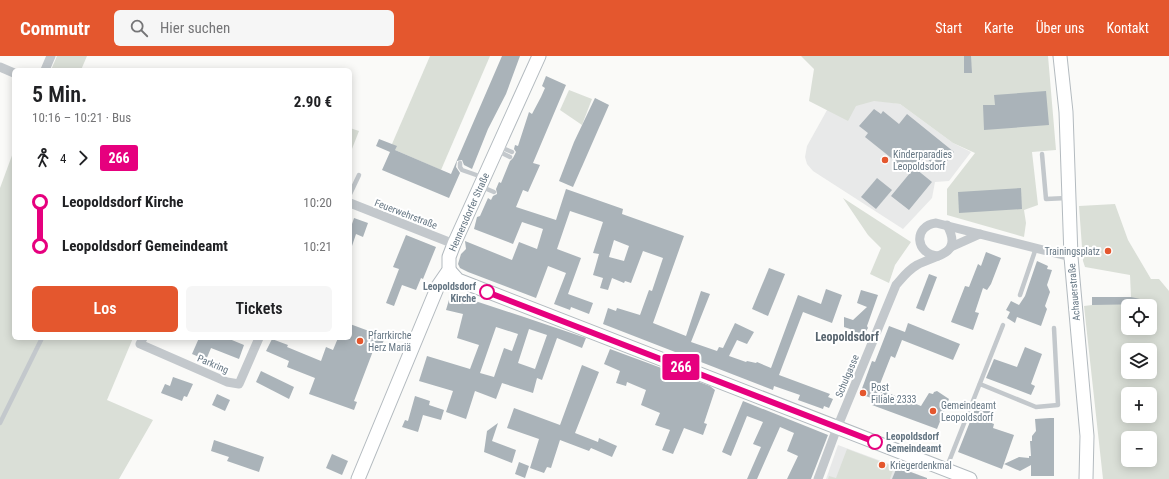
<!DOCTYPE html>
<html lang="de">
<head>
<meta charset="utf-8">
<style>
	:root { --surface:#fff; --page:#f6f6f6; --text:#202124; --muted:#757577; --accent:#e4572e }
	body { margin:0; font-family:"Roboto Condensed",sans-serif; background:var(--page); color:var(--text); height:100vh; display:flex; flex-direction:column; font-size:15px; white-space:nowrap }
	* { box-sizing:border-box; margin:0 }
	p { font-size:13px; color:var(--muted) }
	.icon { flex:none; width:22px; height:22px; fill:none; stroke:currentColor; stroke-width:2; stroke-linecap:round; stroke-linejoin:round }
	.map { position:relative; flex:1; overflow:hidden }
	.drawer { position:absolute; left:12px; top:12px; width:340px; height:272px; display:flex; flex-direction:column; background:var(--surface); border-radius:6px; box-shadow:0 2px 10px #0003 }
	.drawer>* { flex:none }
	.badge { padding:0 8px; border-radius:3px; font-size:14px; line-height:26px }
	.controls { position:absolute; left:1121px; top:243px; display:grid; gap:8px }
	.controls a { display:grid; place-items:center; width:36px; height:36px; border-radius:6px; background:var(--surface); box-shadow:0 2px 10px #0003; font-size:20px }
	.map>.badge { position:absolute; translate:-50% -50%; box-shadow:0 0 0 2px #fff }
	.legs { display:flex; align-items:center; gap:6px; height:44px; padding:0 20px; font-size:13px }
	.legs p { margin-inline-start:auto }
	.summary { display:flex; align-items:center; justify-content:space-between; height:68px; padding:0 20px }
	h1 { font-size:22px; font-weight:600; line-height:30px }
	.button { display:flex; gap:8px; margin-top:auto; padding:8px 20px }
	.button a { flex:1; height:46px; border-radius:6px; background:var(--accent); color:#fff; font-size:16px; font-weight:600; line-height:46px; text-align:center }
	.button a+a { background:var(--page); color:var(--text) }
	ul { padding:0 20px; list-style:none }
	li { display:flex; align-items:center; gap:14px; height:44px; font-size:15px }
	li i { display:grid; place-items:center; width:6px; height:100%; margin:0 5px; background:currentColor }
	li i::after { content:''; width:10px; height:10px; margin:-5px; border:3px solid; border-radius:50%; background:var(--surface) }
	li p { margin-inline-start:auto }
	li:first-child i { background:linear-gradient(#0000 50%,currentColor 0) }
	li:last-child i { background:linear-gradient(currentColor 50%,#0000 0) }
	header { display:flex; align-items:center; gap:24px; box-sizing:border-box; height:56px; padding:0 20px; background:var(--accent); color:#fff }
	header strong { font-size:19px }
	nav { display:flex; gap:22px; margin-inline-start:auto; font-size:14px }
	.search { width:280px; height:36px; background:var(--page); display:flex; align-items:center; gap:10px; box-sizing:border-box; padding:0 14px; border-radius:6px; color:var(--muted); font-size:15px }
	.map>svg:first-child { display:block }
	.built { fill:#e8e9e9 }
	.green { fill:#dadfd7; fill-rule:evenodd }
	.building { fill:#aab3b9; fill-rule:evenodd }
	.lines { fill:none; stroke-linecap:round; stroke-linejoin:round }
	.secondary-casing { stroke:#b3babf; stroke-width:15 }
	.lane { stroke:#c3c8cc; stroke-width:4.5 }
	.street { stroke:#c3c8cc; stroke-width:9 }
	.secondary { stroke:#fff; stroke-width:13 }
	.line-1-casing { stroke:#fff; stroke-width:9 }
	.line-1 { stroke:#e6007e; stroke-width:6 }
	.poi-dot { fill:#e4572e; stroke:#fff; stroke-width:1.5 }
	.stop-1-dot { fill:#fff; stroke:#e6007e; stroke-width:2 }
	.labels { text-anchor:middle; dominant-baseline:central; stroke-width:4; stroke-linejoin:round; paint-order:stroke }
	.poi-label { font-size:10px; fill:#657683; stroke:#fff; text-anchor:start }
	.street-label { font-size:10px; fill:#657683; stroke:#fff }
	.stop-label { font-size:10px; font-weight:bold; fill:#657683; stroke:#fff; text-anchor:end }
	.quarter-label { font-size:12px; font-weight:bold; fill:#57646e; stroke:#fff }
</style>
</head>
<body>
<header>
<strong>Commutr</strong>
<div class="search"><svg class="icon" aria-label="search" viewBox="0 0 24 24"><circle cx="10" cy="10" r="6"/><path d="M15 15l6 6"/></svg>Hier suchen</div>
<nav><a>Start</a><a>Karte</a><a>Über uns</a><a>Kontakt</a></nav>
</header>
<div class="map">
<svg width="1169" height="423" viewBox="0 0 1169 423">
	<rect width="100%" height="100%" fill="#fafaf8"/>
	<g class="built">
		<polygon points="836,38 900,48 953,87 971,96 949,125 935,126 932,142 903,173 813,115 807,108 805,101 807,90"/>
		<polygon points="838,389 919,419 918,423 826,423"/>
	</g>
	<g class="green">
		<polygon points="57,0 87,0 81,14 51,14"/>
		<polygon points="430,0 490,0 441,114 395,94 392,88"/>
		<polygon points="801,0 1048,0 1056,94 1032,96 1038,149 1024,154 1026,167 1024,181 947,159 947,133 975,97 953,87 900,48 874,45 856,50 848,65 809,45 814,13"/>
		<polygon points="569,34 592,43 582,69 560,54"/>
		<polygon points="350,72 359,75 350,98"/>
		<polygon points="14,94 14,282 133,282 107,344 153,364 119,423 0,423 0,132"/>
		<polygon points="843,142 911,186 895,209 889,227 870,218 881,192 868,179"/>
		<path d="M 1115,148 L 1128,184 L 1151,223 L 1159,223 L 1169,235 L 1169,423 L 1103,423 L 1084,250 L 1092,249 L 1092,241 L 1131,241 L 1130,219 L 1085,211 L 1083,205 L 1079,150 ZM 1128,250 L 1150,250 L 1150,272 L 1128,272 ZM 1128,294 L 1150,294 L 1150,316 L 1128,316 ZM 1128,338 L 1150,338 L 1150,360 L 1128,360 ZM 1128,382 L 1150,382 L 1150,404 L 1128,404 Z"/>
		<polygon points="847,393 879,405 877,411 885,414 887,408 894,411 890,423 828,423 829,420 836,422"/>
	</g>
	<g class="building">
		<polygon points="502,0 520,0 506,38 488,73 472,113 464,109 462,104 457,105 456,111 460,117 449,142 382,114 390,96 376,90 379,83 397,90 395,94 451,118"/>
		<polygon points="964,0 971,0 972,17 964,17"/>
		<path d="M 546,20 L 566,29 L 533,107 L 540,109 L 528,136 L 523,134 L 516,151 L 556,164 L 566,133 L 623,153 L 622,158 L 684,180 L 653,267 L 686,280 L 701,235 L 710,238 L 691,286 L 717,295 L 719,291 L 723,292 L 735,267 L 754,276 L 747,288 L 737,284 L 729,300 L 746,306 L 747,305 L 756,307 L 757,306 L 771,312 L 798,239 L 821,248 L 826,233 L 842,239 L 832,267 L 803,256 L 779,319 L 830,338 L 828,341 L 833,343 L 829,352 L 824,350 L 823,353 L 798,344 L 800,339 L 774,330 L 773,334 L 603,268 L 608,252 L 616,255 L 617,252 L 640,259 L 649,234 L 652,235 L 663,202 L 643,195 L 631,227 L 625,225 L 624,227 L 612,222 L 608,234 L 600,232 L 603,222 L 593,219 L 599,198 L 593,197 L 603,166 L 570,155 L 557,193 L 581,202 L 568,238 L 593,247 L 589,258 L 571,251 L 570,254 L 554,248 L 566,217 L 548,210 L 536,242 L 468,216 L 460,212 L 458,208 L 461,198 L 466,193 L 465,185 L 512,204 L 519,186 L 537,193 L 543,173 L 522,166 L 513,188 L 474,173 L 477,161 L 480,160 L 488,142 L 491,144 L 493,140 L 497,138 L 496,133 L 499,126 L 501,127 L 510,105 L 513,102 L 516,96 L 514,93 L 515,89 L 518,90 L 529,56 L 532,58 L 541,41 L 545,32 L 542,30 ZM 614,184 L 629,190 L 624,205 L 609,201 Z"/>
		<polygon points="1046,35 1049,69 984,74 983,49 995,49 994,39"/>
		<polygon points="595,42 609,49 573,131 559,125 574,86"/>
		<polygon points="874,53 881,58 883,55 899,68 907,58 954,96 940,114 925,101 916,113 932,126 909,154 891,140 910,117 865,81 868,77 859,70"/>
		<polygon points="877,122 892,134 876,153 861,141"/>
		<polygon points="1021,132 1022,153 959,157 958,136"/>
		<polygon points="354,162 368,167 363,181 356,178 351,193 350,193 350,174"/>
		<polygon points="406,179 436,191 423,223 421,222 416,234 402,229 394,250 386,247 399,213 393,211"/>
		<polygon points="986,196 1001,202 991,228 987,234 983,232 975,256 979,257 973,274 951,266 965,230 969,231 978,208 981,210"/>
		<polygon points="1037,205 1048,210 1047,213 1052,214 1047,229 1050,236 1045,250 1047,253 1041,270 1017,261 1015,267 1007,262 1010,256 1006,254 1011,245 1019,249 1025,240"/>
		<polygon points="769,212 785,218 768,260 752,253"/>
		<polygon points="929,218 937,221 924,255 916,252"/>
		<polygon points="861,234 878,239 867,270 868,272 862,282 850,278 850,273 844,271 844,261 853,264 867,251 857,247"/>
		<path d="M 451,237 L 524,261 L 586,282 L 582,292 L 557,282 L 542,324 L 537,322 L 533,337 L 502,327 L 496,343 L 475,335 L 466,363 L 446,356 L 453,335 L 419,325 L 427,300 L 470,313 L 479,289 L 457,282 L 463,258 L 446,254 ZM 496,271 L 518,278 L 512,295 L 504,292 L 494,321 L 480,317 ZM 529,273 L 547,279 L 535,313 L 518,307 Z"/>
		<polygon points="1092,241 1131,241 1149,245 1148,248 1092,249"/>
		<polygon points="908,267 960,288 953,304 902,284 895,302 891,300 878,333 921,350 929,337 933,338 934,336 937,335 949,343 937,373 872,349 874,343 860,338 872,305 875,306 889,270 905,276"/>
		<polygon points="350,268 385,281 379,297 373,295 354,345 357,346 354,354 309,338 315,322 287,311 289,305 266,295 272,283 288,289 287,291 321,305 326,291 333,294 338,282 350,282"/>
		<polygon points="199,282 227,282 244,289 239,303 211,292 206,304 192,298"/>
		<polygon points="1025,291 1042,298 1031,328 1035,330 1031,339 986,322 994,303 1017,311"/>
		<polygon points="610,293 710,330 715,334 704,367 707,368 703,379 684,372 673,398 662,394 670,374 655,369 660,357 641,349 646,334 627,326 626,330 616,327 620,315 604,308"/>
		<polygon points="582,309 599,316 575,377 598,386 599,382 617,390 612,401 591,392 589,395 560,384 551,412 547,411 544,417 530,412 539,383 507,372 514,352 560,369"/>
		<polygon points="261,315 294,331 289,343 256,326"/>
		<polygon points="173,321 193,328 187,341 184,340 182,345 161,337 165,328 170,330"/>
		<polygon points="217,338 230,344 225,355 212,349"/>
		<polygon points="415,340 430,345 429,349 444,354 441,364 423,359 418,376 402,371 405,364 408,365"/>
		<polygon points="743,345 828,379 811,423 787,423 798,400 787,395 794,377 780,371 757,423 747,423 761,391 753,388 763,366 747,360 731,400 722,396"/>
		<polygon points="977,348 993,354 989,366 994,368 993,372 1014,379 1002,413 958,396"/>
		<polygon points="1050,362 1054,362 1054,420 1031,420 1031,409 1020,415 1004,408 1019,401 1029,402 1029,400 1031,400 1030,385 1032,385 1032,380 1036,375 1035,363"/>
		<polygon points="498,367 492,385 516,394 512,407 484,396 487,375"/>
		<polygon points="214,384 264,401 259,416 227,405 229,401 211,395"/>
		<polygon points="332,398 348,405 342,419 326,412"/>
		<polygon points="519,406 529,410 525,422 515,418"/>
		<polygon points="897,411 927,422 927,423 892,423"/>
	</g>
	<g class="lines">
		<g class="secondary-casing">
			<g id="secondary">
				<polyline points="1060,0 1066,56 1071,201 1087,380 1086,423"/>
				<polyline points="449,214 458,224 970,423"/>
				<polyline points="358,423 438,230 449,214 449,201 454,188 539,0"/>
			</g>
		</g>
		<g class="lane">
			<polyline points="500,91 512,96"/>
			<polyline points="498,95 510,101"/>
			<polyline points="1042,98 1046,143 1067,142"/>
			<polyline points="460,107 460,111 462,114 482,121"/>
			<polyline points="482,131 494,136"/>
			<polyline points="350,138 359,119"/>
			<polyline points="1020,239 1036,192"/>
			<polyline points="980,328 1036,351 1058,349 1054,272"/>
			<polyline points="0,367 42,282"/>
			<polyline points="946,413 1003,269"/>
		</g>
		<g class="street">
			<polyline points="0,11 14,17"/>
			<polyline points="45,14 51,0"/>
			<polyline points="350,147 454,188"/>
			<polyline points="951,191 980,178"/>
			<path d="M 938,200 C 915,198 913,170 936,167 L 1071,201"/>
			<polyline points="143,282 140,288 227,326 239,328 259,282"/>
			<path d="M 818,423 L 837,372 L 896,229 C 903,221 908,214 917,209 C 938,198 963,199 947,169"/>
		</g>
		<use href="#secondary" class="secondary"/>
	</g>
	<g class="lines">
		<g class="line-1-casing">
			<polyline id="line-1" points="487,236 875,386"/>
		</g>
		<use href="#line-1" class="line-1"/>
	</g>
	<g class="poi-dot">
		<circle cx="885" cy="104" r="4"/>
		<circle cx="1108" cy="195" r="4"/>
		<circle cx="360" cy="285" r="4"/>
		<circle cx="863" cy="337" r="4"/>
		<circle cx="933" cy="355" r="4"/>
		<circle cx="882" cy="409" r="4"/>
	</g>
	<g class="stop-1-dot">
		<circle cx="487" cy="236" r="7"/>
		<circle cx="875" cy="386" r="7"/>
	</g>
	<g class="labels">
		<g class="poi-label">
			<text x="893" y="98">Kinderparadies<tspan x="893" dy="12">Leopoldsdorf</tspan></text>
			<text x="1100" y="195" text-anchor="end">Trainingsplatz</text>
			<text x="368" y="279">Pfarrkirche<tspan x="368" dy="12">Herz Mariä</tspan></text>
			<text x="871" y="331">Post<tspan x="871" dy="12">Filiale 2333</tspan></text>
			<text x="941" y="349">Gemeindeamt<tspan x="941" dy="12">Leopoldsdorf</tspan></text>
			<text x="890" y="409">Kriegerdenkmal</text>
		</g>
		<g class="street-label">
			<text transform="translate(469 156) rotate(-66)">Hennersdorfer Straße</text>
			<text transform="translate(406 158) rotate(21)">Feuerwehrstraße</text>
			<text transform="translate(1074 236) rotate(-95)">Achauerstraße</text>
			<text transform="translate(213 308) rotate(23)">Parkring</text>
			<text transform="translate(847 320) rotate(-67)">Schulgasse</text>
		</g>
		<g class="stop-label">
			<text x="476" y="230">Leopoldsdorf<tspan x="476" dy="12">Kirche</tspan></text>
			<text x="886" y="380" text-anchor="start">Leopoldsdorf<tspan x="886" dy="12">Gemeindeamt</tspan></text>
		</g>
		<g class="quarter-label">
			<text x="847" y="281">Leopoldsdorf</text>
		</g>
	</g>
</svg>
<div class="controls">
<a><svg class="icon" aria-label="locate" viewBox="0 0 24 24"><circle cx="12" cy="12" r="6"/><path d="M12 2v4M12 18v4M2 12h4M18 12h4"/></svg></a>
<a><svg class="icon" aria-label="layers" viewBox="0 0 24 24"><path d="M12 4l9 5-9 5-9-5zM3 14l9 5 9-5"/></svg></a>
<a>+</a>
<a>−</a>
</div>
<b class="badge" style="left:681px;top:311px;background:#e6007e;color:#fff">266</b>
<section class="drawer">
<div class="summary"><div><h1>5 Min.</h1><p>10:16 – 10:21 · Bus</p></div><b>2.90 €</b></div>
<div class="legs"><svg class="icon" aria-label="walk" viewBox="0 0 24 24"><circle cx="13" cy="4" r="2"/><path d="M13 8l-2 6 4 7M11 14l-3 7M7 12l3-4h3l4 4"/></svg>4<svg class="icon" aria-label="forward" viewBox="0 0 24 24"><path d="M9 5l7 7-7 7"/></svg><b class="badge" style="background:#e6007e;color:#fff">266</b></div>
<ul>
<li><i style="color:#e6007e"></i><b>Leopoldsdorf Kirche</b><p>10:20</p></li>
<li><i style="color:#e6007e"></i><b>Leopoldsdorf Gemeindeamt</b><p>10:21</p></li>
</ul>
<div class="button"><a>Los</a><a>Tickets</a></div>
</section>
</div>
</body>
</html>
